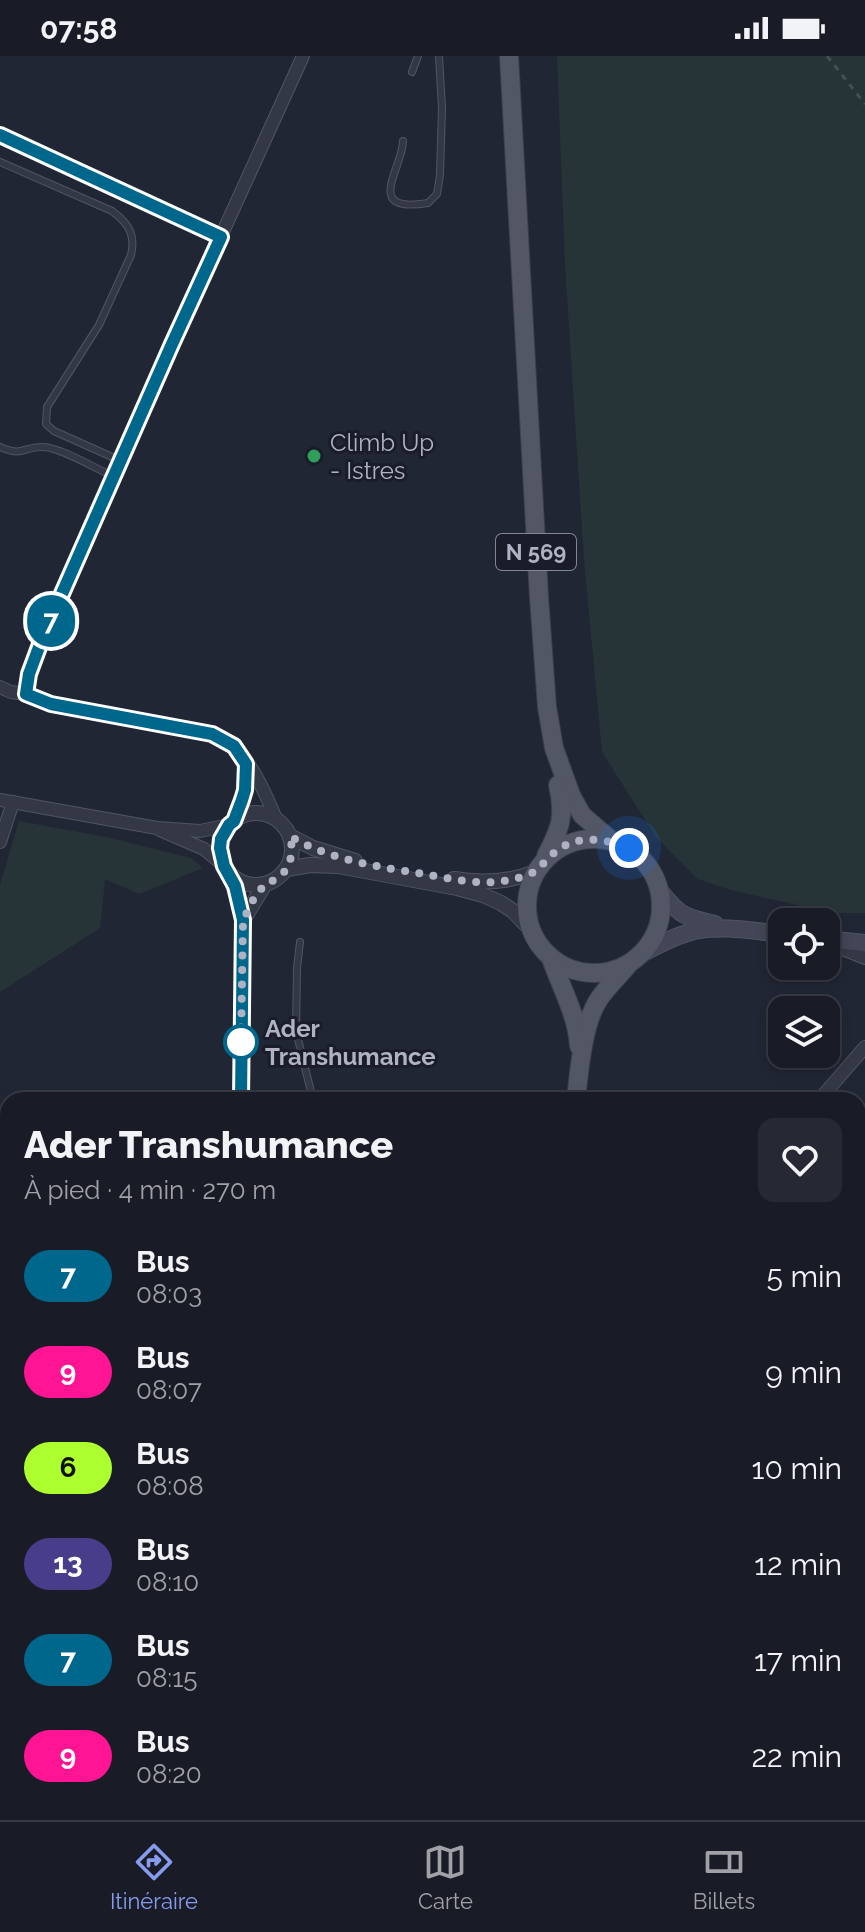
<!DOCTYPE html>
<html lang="fr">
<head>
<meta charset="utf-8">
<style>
	:root { --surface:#191c27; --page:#262933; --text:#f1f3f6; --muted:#9fa1a7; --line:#373a44; --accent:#879cee }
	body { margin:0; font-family:Raleway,sans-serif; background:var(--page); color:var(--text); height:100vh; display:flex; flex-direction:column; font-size:30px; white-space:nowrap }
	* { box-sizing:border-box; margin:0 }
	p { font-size:26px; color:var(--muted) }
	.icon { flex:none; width:44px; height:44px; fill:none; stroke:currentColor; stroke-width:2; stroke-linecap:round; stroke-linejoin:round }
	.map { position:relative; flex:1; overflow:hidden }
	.details { position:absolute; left:0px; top:1036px; width:866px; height:728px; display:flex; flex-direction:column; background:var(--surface); border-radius:24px 24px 0 0; box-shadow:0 4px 12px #0003,0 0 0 2px var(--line) }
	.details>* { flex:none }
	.badge { padding:0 16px; border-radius:26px; font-size:28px; line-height:52px }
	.controls { position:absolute; left:768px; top:852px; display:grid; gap:16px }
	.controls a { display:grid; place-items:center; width:72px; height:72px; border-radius:16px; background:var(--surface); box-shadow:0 4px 12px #0003,0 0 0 2px var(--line); font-size:40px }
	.you { position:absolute; width:40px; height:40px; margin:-20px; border:6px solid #fff; border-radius:50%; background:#1a73e8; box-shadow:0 0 0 12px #1a73e833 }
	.map>.badge { position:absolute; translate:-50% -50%; box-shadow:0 0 0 4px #fff }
	.round { display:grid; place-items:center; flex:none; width:84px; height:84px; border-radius:16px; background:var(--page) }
	.head { display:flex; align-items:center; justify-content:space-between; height:136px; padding:0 24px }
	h1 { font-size:38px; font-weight:800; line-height:60px }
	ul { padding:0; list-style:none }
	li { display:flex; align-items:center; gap:24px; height:96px; padding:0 24px }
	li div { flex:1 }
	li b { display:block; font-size:30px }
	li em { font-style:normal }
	li .badge { min-width:88px; font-weight:700; text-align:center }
	.status { display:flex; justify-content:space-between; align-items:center; height:56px; padding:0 40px; background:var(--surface); direction:ltr }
	.status svg { height:22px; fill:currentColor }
	.dock { display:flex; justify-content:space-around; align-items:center; height:112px; border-top:2px solid var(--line); background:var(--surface); font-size:22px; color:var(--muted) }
	.dock a { display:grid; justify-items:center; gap:4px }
	.dock .current { color:var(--accent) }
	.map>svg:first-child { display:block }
	.green { fill:#263438 }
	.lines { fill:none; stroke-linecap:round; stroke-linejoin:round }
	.service-casing { stroke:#515563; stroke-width:8 }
	.minor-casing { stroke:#515563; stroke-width:14 }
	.tertiary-casing { stroke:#515563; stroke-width:16 }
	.secondary-casing { stroke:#515563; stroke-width:18 }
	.primary-casing { stroke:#3d414e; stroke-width:20 }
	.path { stroke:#424f55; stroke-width:3; stroke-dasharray:6 6; stroke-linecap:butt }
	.service { stroke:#343845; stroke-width:6 }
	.minor { stroke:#343845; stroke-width:12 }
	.tertiary { stroke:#343845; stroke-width:14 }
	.secondary { stroke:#424657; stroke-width:16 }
	.primary { stroke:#525665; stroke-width:18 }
	.line-casing { stroke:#fff; stroke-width:18 }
	.line { stroke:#00678c; stroke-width:12 }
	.walk { stroke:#aeb2c2; stroke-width:8; stroke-dasharray:0 14.4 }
	.leisure-dot { fill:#2e9e5b; stroke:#1a1d29; stroke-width:3 }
	.stop-dot { fill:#fff; stroke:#00678c; stroke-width:4 }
	.labels { text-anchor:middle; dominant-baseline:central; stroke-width:6; stroke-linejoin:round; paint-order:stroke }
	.shield { fill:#1a1d29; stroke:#828594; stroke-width:2 }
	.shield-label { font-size:22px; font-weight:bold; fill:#aeb2c2 }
	.poi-label { font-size:24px; fill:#aeb2c2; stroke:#1a1d29; text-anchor:start }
	.stop-label { font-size:24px; font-weight:bold; fill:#aeb2c2; stroke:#1a1d29; text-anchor:start }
</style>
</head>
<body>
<div class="status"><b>07:58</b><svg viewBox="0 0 49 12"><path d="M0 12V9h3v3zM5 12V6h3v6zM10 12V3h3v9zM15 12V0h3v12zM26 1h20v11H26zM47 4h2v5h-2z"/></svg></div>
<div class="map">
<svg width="865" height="1764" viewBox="0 0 865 1764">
	<rect width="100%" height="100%" fill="#212634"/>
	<g class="green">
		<polygon points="557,0 865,0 865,857 833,857 731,834 698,823 656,781 602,696 584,504 565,208"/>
		<polygon points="19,765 111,782 191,802 203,812 139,838 105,823 100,872 0,936 0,829"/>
	</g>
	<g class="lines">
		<g class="service-casing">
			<g id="service">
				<polyline points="412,16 418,0"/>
				<path d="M 403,85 C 403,112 362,158 428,147 L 437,138 L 440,119 L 442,52 L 439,0"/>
				<path d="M 0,106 L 112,155 C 128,167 136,178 131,199 L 99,269 L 47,351 L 46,368 L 54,375 L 121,405"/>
				<path d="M 0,391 C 23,401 22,391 42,391 C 58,390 97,413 112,420"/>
				<polyline points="300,886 297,912 296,975 313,1044"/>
				<polyline points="10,1764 11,1756"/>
			</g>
		</g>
		<g class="minor-casing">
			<g id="minor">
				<polyline points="0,79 221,181"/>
				<polyline points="0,631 11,636 26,638"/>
				<polyline points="0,744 157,772 200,775 229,769"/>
				<path d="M 276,763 C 262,729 247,693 212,678 L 51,648 L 26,638 L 29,618 L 42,583 L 172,288 L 303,0"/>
				<polyline points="234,765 245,734 246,708"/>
				<polyline points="160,774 204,793 224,810"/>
				<polyline points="0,786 13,746"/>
				<polyline points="826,890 840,892 865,902"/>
				<polyline points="819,1044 865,991"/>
			</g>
		</g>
		<g class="tertiary-casing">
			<g id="tertiary">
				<circle cx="256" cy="793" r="36"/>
				<polyline points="290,780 313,792 355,805"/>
				<polyline points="287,813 310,809 338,810 457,832 483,839 501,847 513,855 532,875"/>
				<polyline points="230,818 243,864 241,1044"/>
				<path d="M 454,823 C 482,828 509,826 536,816"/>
				<polyline points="243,864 265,828"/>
				<polyline points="232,1756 232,1764"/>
				<polyline points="697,1756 701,1764"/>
				<polyline points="675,1764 675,1756"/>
			</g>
		</g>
		<g class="secondary-casing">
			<g id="secondary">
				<path d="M 660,835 C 680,860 684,861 715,868"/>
				<polyline points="826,883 865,887"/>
				<path d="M 641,898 C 658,889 675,880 694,875 C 722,869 753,875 782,878"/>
			</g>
		</g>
		<g class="primary-casing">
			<g id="primary">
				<polyline points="509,0 539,541 547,651 554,692 571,739 582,759 612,785"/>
				<circle cx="594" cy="850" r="67"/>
				<path d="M 546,800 C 561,771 565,761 558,729"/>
				<path d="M 551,902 C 561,932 577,958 579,990"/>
				<path d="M 576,1044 C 579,1016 583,966 599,943 C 607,931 619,920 628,909"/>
				<polyline points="566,1764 566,1756"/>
			</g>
		</g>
		<polyline class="path" points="827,0 865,48"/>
		<use href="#service" class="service"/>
		<use href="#minor" class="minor"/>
		<use href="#tertiary" class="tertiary"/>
		<use href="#secondary" class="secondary"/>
		<use href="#primary" class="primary"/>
	</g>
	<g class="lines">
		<g class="line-casing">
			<polyline id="line" points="0,79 221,181 172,288 42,583 29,618 26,638 51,648 212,678 234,690 246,708 245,734 242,744 234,765 229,769 221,783 220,792 224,810 235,830 243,864 241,1044"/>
		</g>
		<use href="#line" class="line"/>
		<path class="walk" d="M 241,986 L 243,864 C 249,853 254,839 263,831 C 269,825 267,828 274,824 C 291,815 294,797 290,780 C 329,804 379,811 424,818 C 452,823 481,830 509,824 C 516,822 525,821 532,817 C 540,813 546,803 554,797 C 576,778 604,782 629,792"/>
	</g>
	<circle class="leisure-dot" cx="314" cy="400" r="8"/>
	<circle class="stop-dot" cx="241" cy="986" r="16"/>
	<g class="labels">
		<rect class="shield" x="496" y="478" width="80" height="36" rx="6"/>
		<g class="shield-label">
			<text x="536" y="496">N 569</text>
		</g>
		<g class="poi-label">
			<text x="330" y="386">Climb Up<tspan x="330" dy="28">- Istres</tspan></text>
		</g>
		<g class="stop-label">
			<text x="265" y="972">Ader<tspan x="265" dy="28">Transhumance</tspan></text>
		</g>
	</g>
</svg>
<div class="controls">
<a><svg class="icon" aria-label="locate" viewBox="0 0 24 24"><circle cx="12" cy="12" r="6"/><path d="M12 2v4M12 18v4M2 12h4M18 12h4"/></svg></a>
<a><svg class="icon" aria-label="layers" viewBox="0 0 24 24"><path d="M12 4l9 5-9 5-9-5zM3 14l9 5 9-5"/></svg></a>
</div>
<div class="you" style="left:629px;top:792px"></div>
<b class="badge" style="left:51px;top:565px;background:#00678c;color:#fff">7</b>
<section class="details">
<div class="head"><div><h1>Ader Transhumance</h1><p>À pied · 4 min · 270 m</p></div><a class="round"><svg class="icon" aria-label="heart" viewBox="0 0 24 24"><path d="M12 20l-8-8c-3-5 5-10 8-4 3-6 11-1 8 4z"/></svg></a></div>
<ul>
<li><span class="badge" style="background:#00678c;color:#fff">7</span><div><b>Bus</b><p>08:03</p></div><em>5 min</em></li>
<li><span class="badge" style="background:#ff1493;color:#fff">9</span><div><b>Bus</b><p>08:07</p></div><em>9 min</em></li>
<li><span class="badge" style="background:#adff2f;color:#111">6</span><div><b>Bus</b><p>08:08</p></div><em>10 min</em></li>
<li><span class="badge" style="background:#483d8b;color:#fff">13</span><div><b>Bus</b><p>08:10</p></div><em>12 min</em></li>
<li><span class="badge" style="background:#00678c;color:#fff">7</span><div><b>Bus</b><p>08:15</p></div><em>17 min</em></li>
<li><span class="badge" style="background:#ff1493;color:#fff">9</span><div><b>Bus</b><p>08:20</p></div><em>22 min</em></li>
</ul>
</section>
</div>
<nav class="dock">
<a class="current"><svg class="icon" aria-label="directions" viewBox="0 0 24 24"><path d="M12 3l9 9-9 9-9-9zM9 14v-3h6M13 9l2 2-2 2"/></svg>Itinéraire</a>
<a><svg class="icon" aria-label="map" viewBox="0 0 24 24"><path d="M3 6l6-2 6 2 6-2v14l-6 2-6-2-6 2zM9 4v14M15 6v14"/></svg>Carte</a>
<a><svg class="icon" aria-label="tickets" viewBox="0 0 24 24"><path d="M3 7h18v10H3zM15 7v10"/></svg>Billets</a>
</nav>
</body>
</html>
